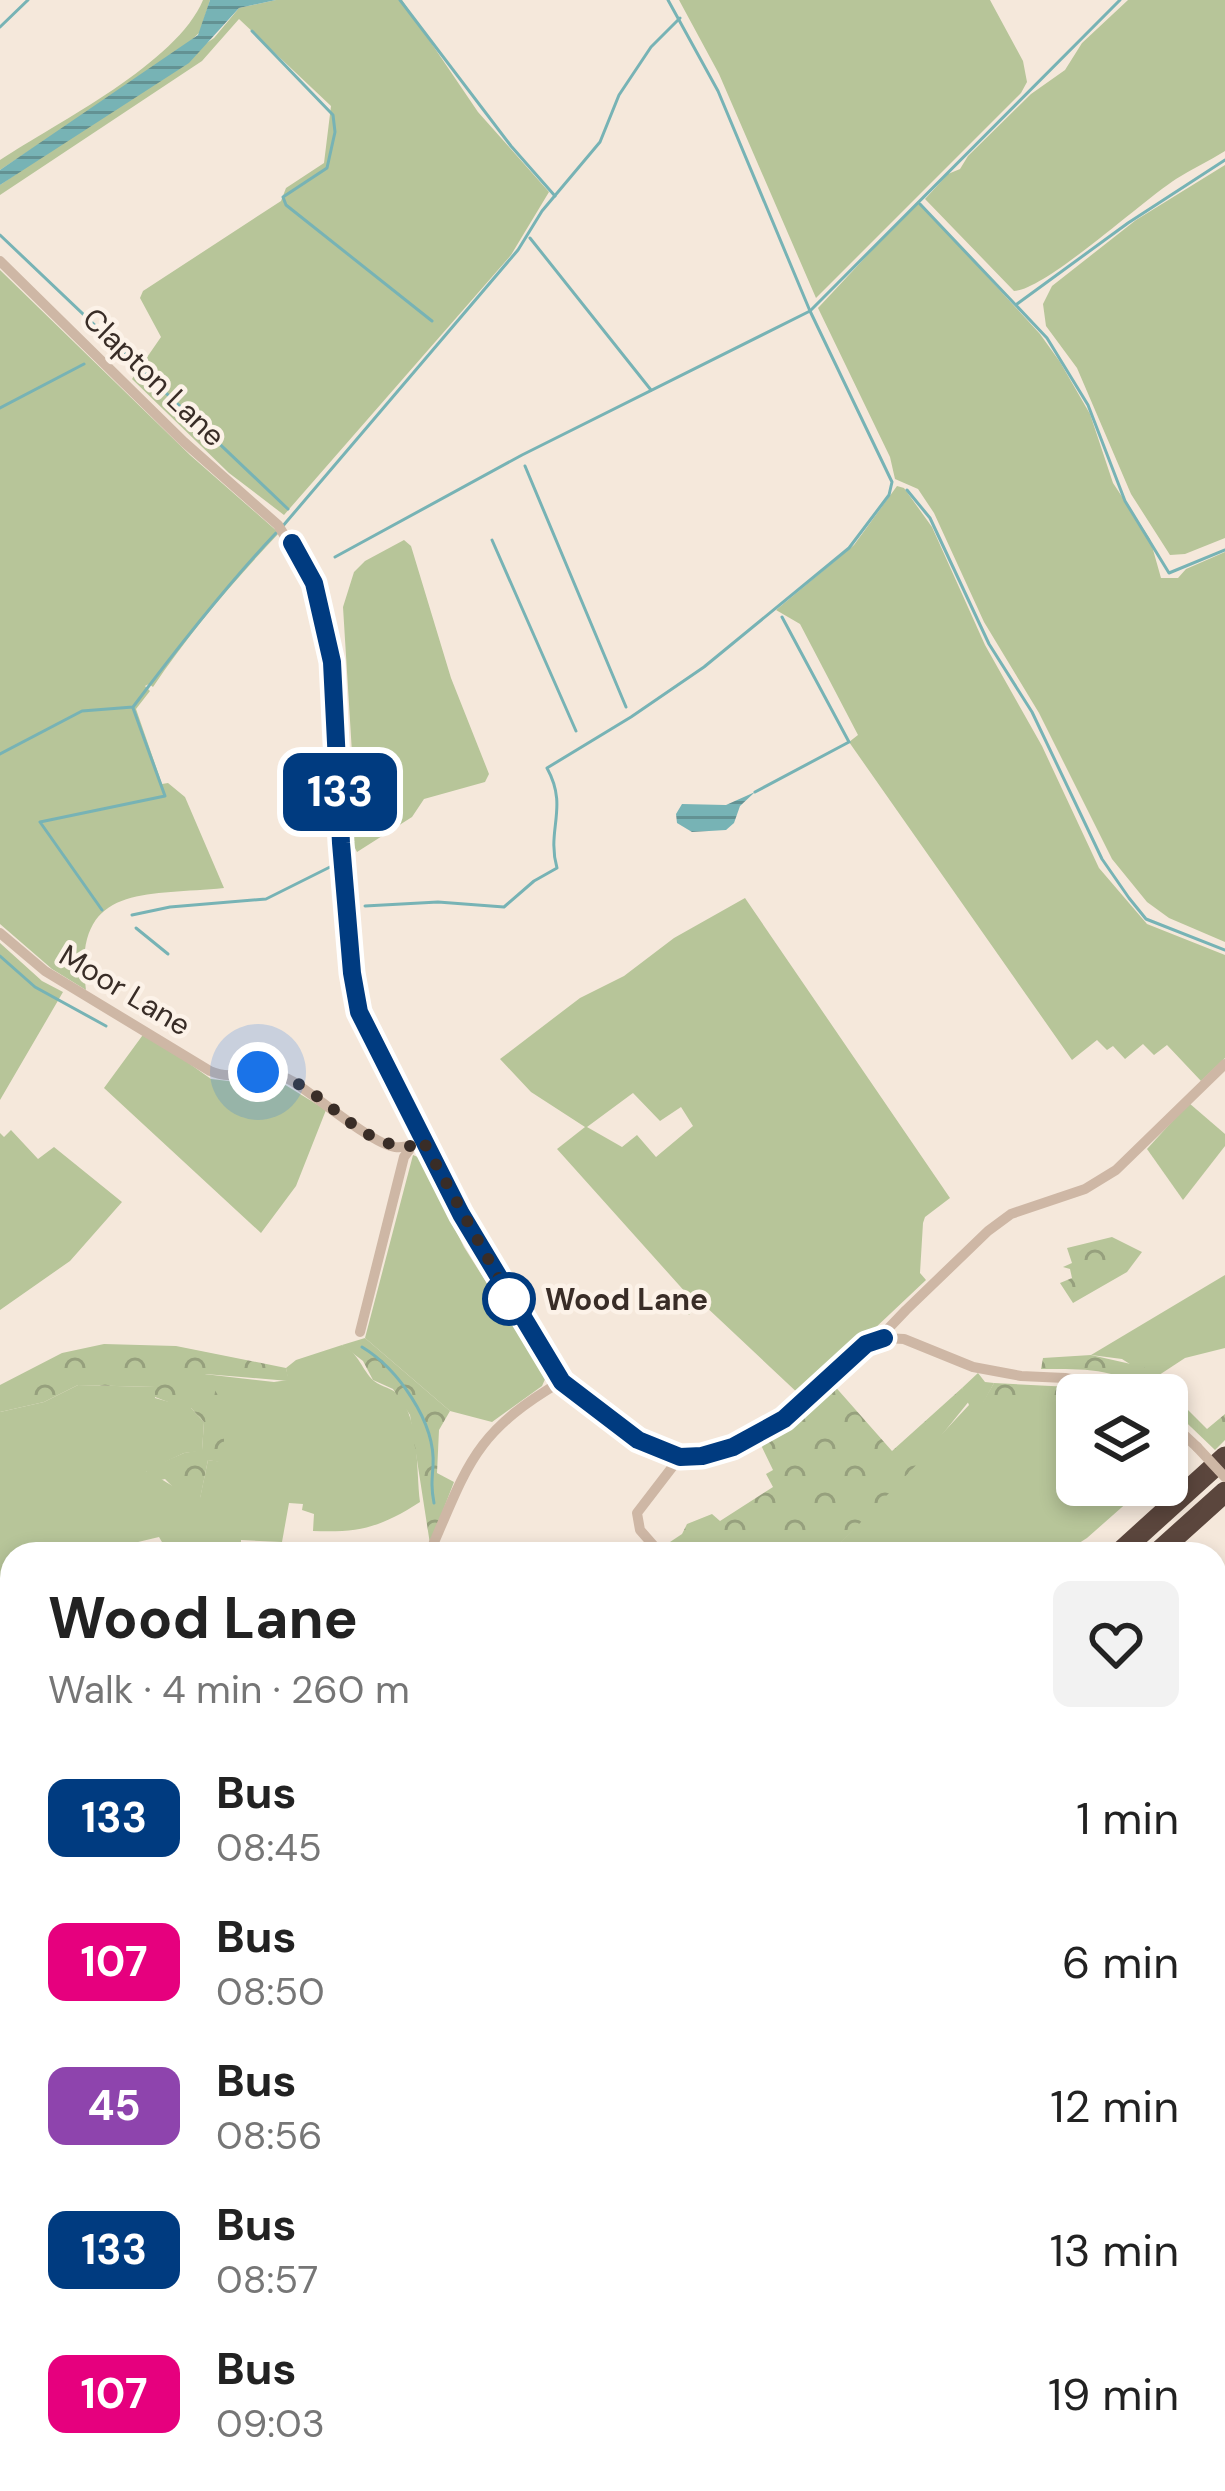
<!DOCTYPE html>
<html lang="en">
<head>
<meta charset="utf-8">
<style>
	:root { --surface:#fff; --page:#f2f2f2; --text:#222; --muted:#767676 }
	body { margin:0; font-family:"DM Sans",sans-serif; background:var(--page); color:var(--text); height:100vh; display:flex; flex-direction:column; font-size:45px; white-space:nowrap }
	* { box-sizing:border-box; margin:0 }
	p { font-size:39px; color:var(--muted) }
	.icon { flex:none; width:66px; height:66px; fill:none; stroke:currentColor; stroke-width:2; stroke-linecap:round; stroke-linejoin:round }
	.map { position:relative; flex:1; overflow:hidden }
	.details { position:absolute; left:0px; top:1542px; width:1227px; height:951px; display:flex; flex-direction:column; background:var(--surface); border-radius:36px 36px 0 0; box-shadow:0 6px 18px #0003 }
	.details>* { flex:none }
	.badge { padding:0 24px; border-radius:18px; font-size:42px; line-height:78px }
	.tools { position:absolute; left:1056px; top:1374px; display:grid; gap:24px }
	.tools a { display:grid; place-items:center; width:132px; height:132px; border-radius:18px; background:var(--surface); box-shadow:0 6px 18px #0003; font-size:60px }
	.you { position:absolute; width:60px; height:60px; margin:-30px; border:9px solid #fff; border-radius:50%; background:#1a73e8; box-shadow:0 0 0 18px #1a73e833 }
	.map>.badge { position:absolute; translate:-50% -50%; box-shadow:0 0 0 6px #fff }
	.round { display:grid; place-items:center; flex:none; width:126px; height:126px; border-radius:18px; background:var(--page) }
	.head { display:flex; align-items:center; justify-content:space-between; height:204px; padding:0 48px }
	h1 { font-size:57px; font-weight:700; line-height:90px }
	ul { padding:0; list-style:none }
	li { display:flex; align-items:center; gap:36px; height:144px; padding:0 48px }
	li div { flex:1 }
	li b { display:block; font-size:45px }
	li em { font-style:normal }
	li .badge { min-width:132px; font-weight:700; text-align:center }
	.map>svg:first-child { display:block }
	.grass { fill:#b7c599; fill-rule:evenodd }
	.forest { fill:url(#forest-crowns) }
	.water { fill:url(#water-rules) }
	.lines { fill:none; stroke-linecap:round; stroke-linejoin:round }
	.stream { stroke:#77b3b5; stroke-width:3 }
	.street { stroke:#ceb7a5; stroke-width:10 }
	.highway { stroke:#5b463d; stroke-width:21 }
	.street-bridge { stroke:#ceb7a5; stroke-width:10 }
	.line-casing { stroke:#fff; stroke-width:27 }
	.line { stroke:#003b80; stroke-width:18 }
	.walk { stroke:#392d27; stroke-width:12; stroke-dasharray:0 21.6 }
	.stop-dot { fill:#fff; stroke:#003b80; stroke-width:6 }
	.labels { text-anchor:middle; dominant-baseline:central; stroke-width:9; stroke-linejoin:round; paint-order:stroke }
	.street-label { font-size:30px; fill:#392d27; stroke:#fcf2e8 }
	.stop-label { font-size:30px; font-weight:bold; fill:#392d27; stroke:#fcf2e8; text-anchor:start }
</style>
</head>
<body>
<div class="map">
<svg width="1225" height="2491" viewBox="0 0 1225 2491">
	<defs>
		<pattern id="forest-crowns" width="20" height="18" patternUnits="userSpaceOnUse" patternTransform="scale(3)"><rect width="20" height="18" fill="#b7c599"/><path d="M2 6a3 3 0 1 1 6 0M12 15a3 3 0 1 1 6 0" fill="none" stroke="#96a07d"/></pattern>
		<pattern id="water-rules" width="6" height="5" patternUnits="userSpaceOnUse" patternTransform="scale(3)"><rect width="6" height="5" fill="#77b3b5"/><path d="M0 2.5h6" fill="none" stroke="#639293"/></pattern>
	</defs>
	<rect width="100%" height="100%" fill="#f5e8db"/>
	<g class="grass">
		<path d="M 203,0 L 210,0 L 200,32 L 180,51 L 0,170 L 0,160 C 58,122 177,63 203,0 Z"/>
		<polygon points="276,0 402,0 478,112 549,192 511,255 284,515 229,473 132,379 161,337 140,298 143,291 281,201 286,188 324,163 331,106 239,19 202,61 0,195 0,185 214,38 239,8"/>
		<polygon points="679,0 990,0 1023,61 1027,82 1021,93 816,298 719,74"/>
		<path d="M 1128,0 L 1225,0 L 1225,151 C 1209,161 1192,169 1176,179 C 1142,201 1045,290 1014,291 L 925,199 L 948,174 L 960,169 L 968,156 L 1031,94 L 1065,70 L 1082,43 Z"/>
		<polygon points="1225,165 1225,538 1185,554 1170,555 1131,494 1077,368 1046,326 1043,304 1052,286 1136,220"/>
		<polygon points="918,201 1040,334 1060,362 1090,414 1113,483 1150,539 1161,578 1178,578 1186,569 1225,552 1225,942 1169,918 1147,902 1112,859 1039,713 984,622 934,513 918,489 895,479 890,457 818,308"/>
		<path d="M 0,270 L 190,455 L 279,533 C 233,582 190,632 153,687 L 149,684 L 145,686 L 150,691 L 136,709 L 162,784 L 168,783 L 185,797 L 224,888 C 143,896 72,883 86,990 L 52,969 L 0,924 Z"/>
		<polygon points="897,486 904,488 932,527 985,645 1042,746 1099,868 1147,924 1225,955 1225,1058 1201,1081 1167,1045 1154,1055 1143,1044 1125,1059 1113,1046 1107,1050 1097,1040 1072,1060 849,742 858,735 800,624 776,610 854,545"/>
		<polygon points="404,540 411,546 451,678 489,774 485,782 424,799 412,817 357,852 353,844 353,769 343,607 354,572 365,561"/>
		<path d="M 745,898 L 950,1198 L 925,1217 L 923,1223 L 920,1273 L 926,1280 L 802,1397 L 702,1303 L 689,1315 L 677,1304 L 687,1294 L 557,1149 L 585,1127 L 531,1092 L 500,1059 L 580,998 L 624,976 L 674,938 ZM 633,1093 L 660,1121 L 681,1107 L 693,1126 L 656,1157 L 637,1135 L 622,1147 L 587,1127 Z"/>
		<polygon points="0,943 42,981 63,992 0,1100"/>
		<polygon points="145,1032 211,1079 237,1082 274,1078 326,1110 296,1186 261,1233 104,1088"/>
		<polygon points="1189,1103 1225,1134 1225,1146 1183,1200 1147,1149"/>
		<polygon points="11,1130 38,1159 54,1147 122,1202 70,1261 0,1310 0,1133 4,1137"/>
		<polygon points="413,1155 420,1158 464,1247 546,1377 542,1386 492,1422 450,1411 365,1338"/>
		<polygon points="1225,1275 1225,1348 1185,1358 1153,1379 1122,1359 1091,1355"/>
		<path d="M 342,1345 C 360,1354 361,1369 374,1381 C 383,1388 392,1387 399,1396 C 420,1422 416,1470 420,1502 C 381,1527 360,1533 313,1531 L 314,1514 L 302,1510 L 303,1504 L 289,1503 L 282,1542 L 241,1540 L 241,1549 L 212,1554 L 169,1554 L 159,1537 L 88,1554 L 12,1554 L 12,1748 L 0,1745 L 0,1412 L 44,1402 L 78,1385 L 155,1387 L 155,1398 L 191,1408 L 204,1422 L 202,1451 L 184,1453 L 146,1471 C 166,1480 179,1493 200,1498 L 208,1460 L 223,1462 L 204,1374 L 274,1382 L 288,1380 L 286,1368 L 296,1360 Z"/>
		<polygon points="978,1373 985,1382 994,1383 981,1407 1077,1407 1077,1485 1147,1485 1087,1538 1062,1554 830,1554 969,1405 962,1388"/>
	</g>
	<g class="forest">
		<polygon points="1112,1237 1142,1252 1127,1272 1073,1303 1060,1283 1072,1278 1070,1269 1063,1267 1072,1263 1067,1248"/>
		<polygon points="365,1338 450,1411 439,1430 437,1473 454,1482 430,1544 410,1415 393,1389 373,1380 363,1361 342,1345"/>
		<polygon points="104,1344 176,1346 286,1368 289,1381 205,1374 224,1405 224,1463 208,1460 200,1499 180,1494 165,1479 156,1481 145,1470 184,1453 202,1450 204,1422 191,1408 175,1410 168,1402 155,1397 155,1387 78,1385 44,1402 0,1412 0,1385 62,1353"/>
		<path d="M 1091,1355 L 1144,1367 L 1153,1379 L 1172,1393 L 1168,1400 L 1177,1409 L 1183,1405 L 1207,1429 L 1225,1414 L 1225,1440 L 1215,1450 L 1167,1404 L 1167,1395 C 1146,1395 1131,1380 1111,1374 C 1088,1368 1065,1369 1041,1369 L 1043,1358 Z"/>
		<polygon points="832,1383 892,1451 962,1388 970,1400 924,1457 830,1554 675,1554 670,1542 682,1534 687,1524 712,1514 720,1521 773,1487 766,1474 773,1470 759,1441 788,1425"/>
		<polygon points="994,1383 1071,1387 1103,1395 1077,1395 1077,1407 980,1407"/>
		<polygon points="2,2474 16,2483 703,2481 710,2489 724,2490 735,2481 787,2481 782,2491 0,2491"/>
	</g>
	<g class="water">
		<polygon points="210,0 276,0 239,8 189,63 0,185 0,170 198,35"/>
		<polygon points="755,792 740,806 734,823 726,830 692,832 677,823 676,814 682,804 726,805"/>
	</g>
	<g class="lines">
		<g class="stream">
			<polyline points="400,0 511,146 555,196"/>
			<polyline points="0,27 28,0"/>
			<polyline points="252,31 333,115 335,132 327,168 283,197 286,205 432,321"/>
			<polyline points="920,204 1047,338 1088,405 1125,501 1169,573 1225,550"/>
			<polyline points="0,235 288,509"/>
			<polyline points="530,238 651,390"/>
			<polyline points="1017,304 1128,223 1225,160"/>
			<polyline points="0,408 84,364"/>
			<polyline points="525,466 626,707"/>
			<polyline points="907,490 930,518 989,644 1032,712 1102,859 1129,898 1146,919 1225,950"/>
			<polyline points="282,527 518,250 542,211 600,142 619,95 651,47 680,18"/>
			<polyline points="492,540 576,731"/>
			<polyline points="335,557 522,455 810,311 718,91 668,0"/>
			<path d="M 0,754 L 82,711 L 133,707 C 178,647 224,588 276,533"/>
			<polyline points="755,792 849,742 782,617"/>
			<path d="M 365,906 L 438,902 L 504,907 L 534,881 L 557,868 C 546,829 569,808 547,768 L 631,717 L 704,667 L 849,548 L 889,495 L 892,482 L 810,311 L 1120,0"/>
			<polyline points="102,910 40,822 165,796 133,708"/>
			<polyline points="132,915 170,907 266,899 330,867"/>
			<polyline points="136,928 168,954"/>
			<polyline points="0,956 35,987 106,1026"/>
			<path d="M 362,1347 C 397,1368 436,1422 433,1466 C 432,1479 431,1488 434,1503"/>
		</g>
		<g class="street">
			<polyline points="0,261 184,442 278,525 314,583 332,661 341,843 352,973 359,1012 461,1214 562,1381 638,1440 659,1451 691,1457 733,1447 784,1419 866,1344 884,1338 904,1339 973,1367 1021,1376 1065,1378 1100,1384 1127,1395"/>
			<path d="M 0,933 L 45,971 L 210,1071 C 238,1083 264,1065 292,1081 C 315,1095 372,1144 395,1147 C 406,1148 414,1145 422,1140"/>
			<polyline points="360,1332 404,1157 412,1146"/>
			<polyline points="884,1338 885,1332 906,1310 988,1231 1011,1214 1085,1189 1116,1170 1225,1064"/>
			<polyline points="1167,1419 1197,1447"/>
			<path d="M 429,1554 C 468,1465 473,1433 562,1381"/>
			<polyline points="661,1554 640,1530 637,1513 680,1457"/>
			<polyline points="0,1750 12,1752"/>
		</g>
		<g class="highway">
			<polyline points="1118,1554 1225,1457"/>
			<polyline points="1156,1554 1225,1492"/>
			<polyline points="0,2141 12,2138"/>
			<polyline points="0,2168 12,2164"/>
		</g>
		<polyline class="street-bridge" points="1197,1447 1225,1477"/>
	</g>
	<g class="lines">
		<g class="line-casing">
			<polyline id="line" points="292,543 314,583 332,662 341,843 352,973 359,1012 461,1214 562,1382 638,1440 680,1457 702,1456 733,1447 784,1419 866,1344 884,1338"/>
		</g>
		<use href="#line" class="line"/>
		<path class="walk" d="M 258,1072 C 317,1072 353,1150 412,1146 L 422,1139 L 518,1313 L 509,1299"/>
	</g>
	<circle class="stop-dot" cx="509" cy="1299" r="24"/>
	<g class="labels">
		<g class="street-label">
			<text transform="translate(154 377) rotate(44)">Clapton Lane</text>
			<text transform="translate(125 990) rotate(31)">Moor Lane</text>
		</g>
		<g class="stop-label">
			<text x="545" y="1299">Wood Lane</text>
		</g>
	</g>
</svg>
<div class="tools">
<a><svg class="icon" aria-label="layers" viewBox="0 0 24 24"><path d="M12 4l9 5-9 5-9-5zM3 14l9 5 9-5"/></svg></a>
</div>
<div class="you" style="left:258px;top:1072px"></div>
<b class="badge" style="left:340px;top:792px;background:#003b80;color:#fff">133</b>
<section class="details">
<div class="head"><div><h1>Wood Lane</h1><p>Walk · 4 min · 260 m</p></div><a class="round"><svg class="icon" aria-label="heart" viewBox="0 0 24 24"><path d="M12 20l-8-8c-3-5 5-10 8-4 3-6 11-1 8 4z"/></svg></a></div>
<ul>
<li><span class="badge" style="background:#003b80;color:#fff">133</span><div><b>Bus</b><p>08:45</p></div><em>1 min</em></li>
<li><span class="badge" style="background:#e6007e;color:#fff">107</span><div><b>Bus</b><p>08:50</p></div><em>6 min</em></li>
<li><span class="badge" style="background:#8e44ad;color:#fff">45</span><div><b>Bus</b><p>08:56</p></div><em>12 min</em></li>
<li><span class="badge" style="background:#003b80;color:#fff">133</span><div><b>Bus</b><p>08:57</p></div><em>13 min</em></li>
<li><span class="badge" style="background:#e6007e;color:#fff">107</span><div><b>Bus</b><p>09:03</p></div><em>19 min</em></li>
</ul>
</section>
</div>
</body>
</html>
